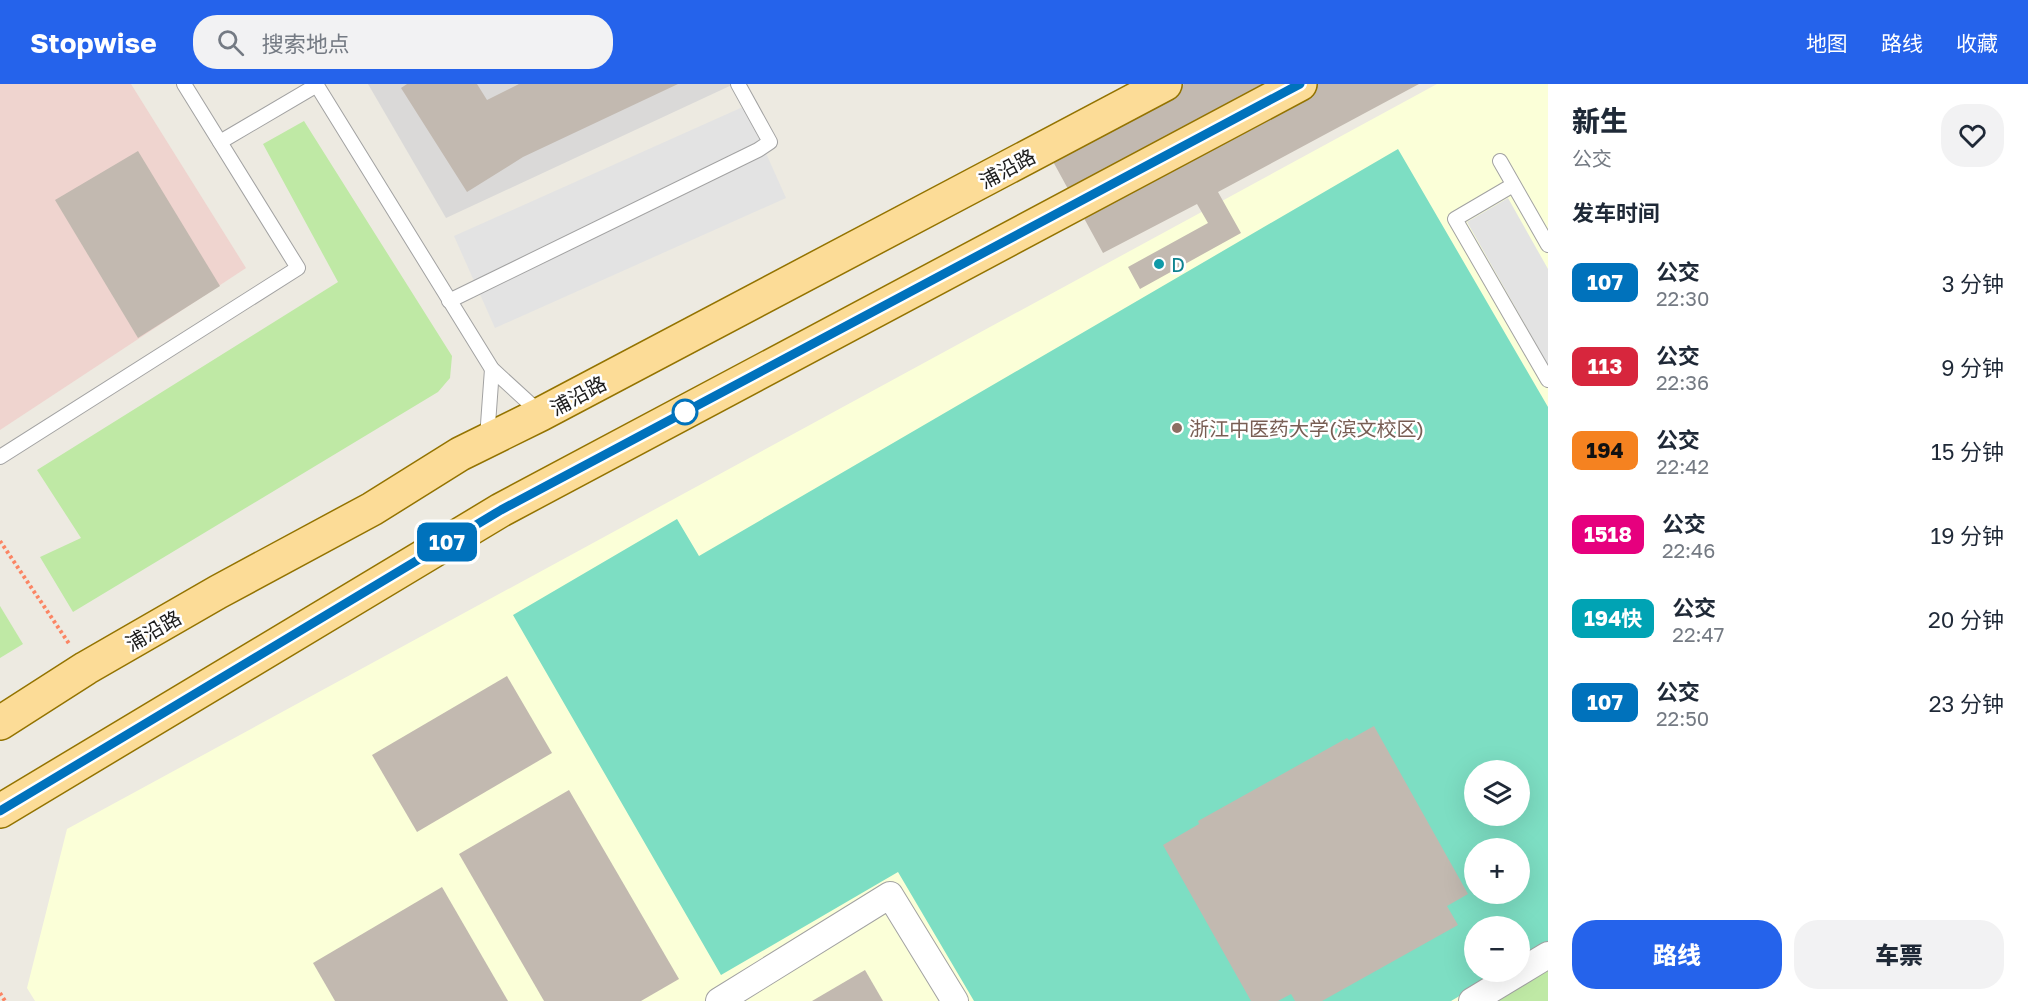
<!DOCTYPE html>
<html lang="zh">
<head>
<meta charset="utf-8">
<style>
	:root { --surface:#fff; --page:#f2f2f3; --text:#1f2937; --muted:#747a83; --accent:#2563eb }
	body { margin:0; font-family:"Golos Text","Noto Sans SC",sans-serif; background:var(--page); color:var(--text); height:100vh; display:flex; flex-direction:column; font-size:22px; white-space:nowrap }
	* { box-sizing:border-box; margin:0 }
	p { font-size:20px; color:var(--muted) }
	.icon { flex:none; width:33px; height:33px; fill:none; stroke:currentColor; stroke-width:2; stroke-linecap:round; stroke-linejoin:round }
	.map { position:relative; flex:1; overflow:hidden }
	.details { display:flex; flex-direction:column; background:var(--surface); width:480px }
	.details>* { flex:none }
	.badge { padding:0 12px; border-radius:9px; font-size:21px; line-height:39px }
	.buttons { position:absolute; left:1464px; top:676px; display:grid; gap:12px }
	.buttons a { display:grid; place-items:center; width:66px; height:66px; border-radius:50%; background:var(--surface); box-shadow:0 6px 24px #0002; font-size:30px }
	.map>.badge { position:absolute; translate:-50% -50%; box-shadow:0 0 0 3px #fff }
	h2 { padding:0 24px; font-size:22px; line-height:54px }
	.round { display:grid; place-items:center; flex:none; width:63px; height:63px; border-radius:24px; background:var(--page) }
	.overview { display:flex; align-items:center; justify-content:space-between; height:102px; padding:0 24px }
	h1 { font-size:28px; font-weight:800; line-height:45px }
	.primary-button { display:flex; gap:12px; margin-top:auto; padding:12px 24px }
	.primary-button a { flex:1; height:69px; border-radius:24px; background:var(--accent); color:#fff; font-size:24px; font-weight:800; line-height:69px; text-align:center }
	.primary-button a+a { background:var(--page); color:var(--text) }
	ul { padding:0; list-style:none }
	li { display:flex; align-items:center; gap:18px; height:84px; padding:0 24px }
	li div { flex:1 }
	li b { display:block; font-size:22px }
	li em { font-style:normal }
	li .badge { min-width:66px; font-weight:700; text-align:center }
	header { display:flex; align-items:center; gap:36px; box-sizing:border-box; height:84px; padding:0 30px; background:var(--accent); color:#fff }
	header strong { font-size:28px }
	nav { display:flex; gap:33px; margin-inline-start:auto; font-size:21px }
	.search { width:420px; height:54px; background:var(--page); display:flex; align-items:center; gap:15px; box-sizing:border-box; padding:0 21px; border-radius:24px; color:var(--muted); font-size:22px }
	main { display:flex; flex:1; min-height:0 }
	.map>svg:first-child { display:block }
	.residential { fill:#dad9d8 }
	.commercial { fill:#efd4cf }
	.education { fill:#fbffd8; fill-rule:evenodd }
	.grass { fill:#bfe9a5 }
	.pitch { fill:#7ddec3; fill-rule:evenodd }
	.parking { fill:#e3e3e3 }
	.building { fill:#c2b9b0 }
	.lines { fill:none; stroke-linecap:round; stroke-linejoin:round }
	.service-casing { stroke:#a2a2a2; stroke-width:16 }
	.minor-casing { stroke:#a2a2a2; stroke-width:28 }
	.primary-casing { stroke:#937300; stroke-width:36 }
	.path { stroke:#fb8564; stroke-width:4; stroke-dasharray:3 3; stroke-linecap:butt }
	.service { stroke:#fff; stroke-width:14 }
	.minor { stroke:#fff; stroke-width:26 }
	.primary { stroke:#fcdc97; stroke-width:33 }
	.line-casing { stroke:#fff; stroke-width:14 }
	.line { stroke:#0072bc; stroke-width:9 }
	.culture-dot { fill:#0f9aa8; stroke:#fff; stroke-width:2 }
	.stop-dot { fill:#fff; stroke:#0072bc; stroke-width:3 }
	.education-dot { fill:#8d6e63; stroke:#fff; stroke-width:2 }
	.labels { text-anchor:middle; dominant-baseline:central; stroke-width:5; stroke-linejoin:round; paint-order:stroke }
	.street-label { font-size:20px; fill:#1b1b1b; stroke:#fff }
	.culture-label { font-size:20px; fill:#0d838f; stroke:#fff; text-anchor:start }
	.education-label { font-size:20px; fill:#785e54; stroke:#fff; text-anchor:start }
</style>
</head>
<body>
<header>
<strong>Stopwise</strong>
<div class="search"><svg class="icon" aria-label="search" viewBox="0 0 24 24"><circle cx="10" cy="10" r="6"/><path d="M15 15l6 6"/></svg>搜索地点</div>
<nav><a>地图</a><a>路线</a><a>收藏</a></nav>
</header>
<main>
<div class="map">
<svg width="1548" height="917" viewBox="0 0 1548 917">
	<rect width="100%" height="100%" fill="#edeae1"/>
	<polygon class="residential" points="368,0 734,0 446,134"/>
	<polygon class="commercial" points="0,0 131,0 246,184 0,346"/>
	<path class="education" d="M 1437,0 L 1548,0 L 1548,917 L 35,917 L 27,904 L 67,745 ZM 1474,687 L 1520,687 L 1520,732 L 1474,732 ZM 1474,765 L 1520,765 L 1520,810 L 1474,810 ZM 1474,843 L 1520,843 L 1520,888 L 1474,888 Z"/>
	<g class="grass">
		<polygon points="304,37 452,272 450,294 438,308 73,528 40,473 81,454 37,386 338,198 263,60"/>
		<polygon points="0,522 23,560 0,574"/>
		<polygon points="1548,882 1548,917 1487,917"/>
	</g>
	<path class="pitch" d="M 1398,65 L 1548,323 L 1548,860 L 1520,877 L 1520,843 L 1474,843 L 1474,888 L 1500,888 L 1451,917 L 974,917 L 898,788 L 721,891 L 513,531 L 677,435 L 699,472 ZM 1474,687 L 1520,687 L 1520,732 L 1474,732 ZM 1474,765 L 1520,765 L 1520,810 L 1474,810 Z"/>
	<g class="parking">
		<polygon points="745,22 786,114 495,244 454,152"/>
		<polygon points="1508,114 1548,185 1548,281 1467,138"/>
	</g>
	<g class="building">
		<polygon points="407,0 477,0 487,16 519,0 678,0 523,73 467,108 401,4"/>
		<polygon points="1184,0 1419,0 1218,108 1241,149 1140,205 1128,183 1208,139 1197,120 1103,169 1050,72"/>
		<polygon points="138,67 220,202 138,254 55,116"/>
		<polygon points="507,592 552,669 417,748 372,671"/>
		<polygon points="1374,642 1468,810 1447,822 1458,841 1322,917 1295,917 1291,910 1278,917 1251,917 1163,761 1199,740 1198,737 1347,654 1349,656"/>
		<polygon points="569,706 679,895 641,917 544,917 459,770"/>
		<polygon points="442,803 508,917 335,917 313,879"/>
		<polygon points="865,886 883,917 812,917"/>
	</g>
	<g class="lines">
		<g class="service-casing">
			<g id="service">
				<polyline points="316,0 492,285 540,329"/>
				<polyline points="220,58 317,1"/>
				<polyline points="1500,77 1548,161"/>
				<polyline points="1513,101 1455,135 1548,296"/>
				<polyline points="449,217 758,66 770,58 738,0"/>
				<polyline points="487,354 492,285"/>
				<polyline points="0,373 298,184 184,0"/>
			</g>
		</g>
		<g class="minor-casing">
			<g id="minor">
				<polyline points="719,917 890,811 955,917"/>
				<polyline points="1472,917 1548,871"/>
			</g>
		</g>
		<g class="primary-casing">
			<g id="primary">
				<polyline points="0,639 86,584 218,508 372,425 460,370 541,330 1165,0"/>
				<polyline points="0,727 501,426 1300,0"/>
			</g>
		</g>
		<g class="path">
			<polyline points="0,457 70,561"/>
			<polyline points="0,909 5,917"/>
		</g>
		<use href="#service" class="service"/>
		<use href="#minor" class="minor"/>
		<use href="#primary" class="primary"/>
	</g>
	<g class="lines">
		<g class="line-casing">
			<polyline id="line" points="0,727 501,426 1300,0"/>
		</g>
		<use href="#line" class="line"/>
	</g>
	<circle class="culture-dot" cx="1159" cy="180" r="6"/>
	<circle class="stop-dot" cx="685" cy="328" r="12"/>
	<circle class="education-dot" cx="1177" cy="344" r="6"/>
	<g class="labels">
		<g class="street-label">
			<text transform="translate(1007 84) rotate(-28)">浦沿路</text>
			<text transform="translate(578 311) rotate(-28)">浦沿路</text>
			<text transform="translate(153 546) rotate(-30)">浦沿路</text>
		</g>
		<g class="culture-label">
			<text x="1171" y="180">D</text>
		</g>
		<g class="education-label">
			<text x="1189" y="344">浙江中医药大学(滨文校区)</text>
		</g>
	</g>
</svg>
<div class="buttons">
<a><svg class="icon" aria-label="layers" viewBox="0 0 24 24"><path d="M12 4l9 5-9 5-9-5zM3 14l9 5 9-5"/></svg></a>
<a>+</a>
<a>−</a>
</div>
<b class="badge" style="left:447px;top:458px;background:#0072bc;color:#fff">107</b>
</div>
<section class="details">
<div class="overview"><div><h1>新生</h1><p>公交</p></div><a class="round"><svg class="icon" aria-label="heart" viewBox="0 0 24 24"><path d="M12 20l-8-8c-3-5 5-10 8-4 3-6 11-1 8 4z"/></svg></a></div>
<h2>发车时间</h2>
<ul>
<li><span class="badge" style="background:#0072bc;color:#fff">107</span><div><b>公交</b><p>22:30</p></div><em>3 分钟</em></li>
<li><span class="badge" style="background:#d7263d;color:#fff">113</span><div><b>公交</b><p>22:36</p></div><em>9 分钟</em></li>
<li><span class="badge" style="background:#f58220;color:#111">194</span><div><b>公交</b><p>22:42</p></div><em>15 分钟</em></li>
<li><span class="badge" style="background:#e6007e;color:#fff">1518</span><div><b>公交</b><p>22:46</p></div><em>19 分钟</em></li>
<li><span class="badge" style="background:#00a3b4;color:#fff">194快</span><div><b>公交</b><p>22:47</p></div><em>20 分钟</em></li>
<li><span class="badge" style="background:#0072bc;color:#fff">107</span><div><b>公交</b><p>22:50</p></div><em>23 分钟</em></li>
</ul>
<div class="primary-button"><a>路线</a><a>车票</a></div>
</section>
</main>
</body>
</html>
